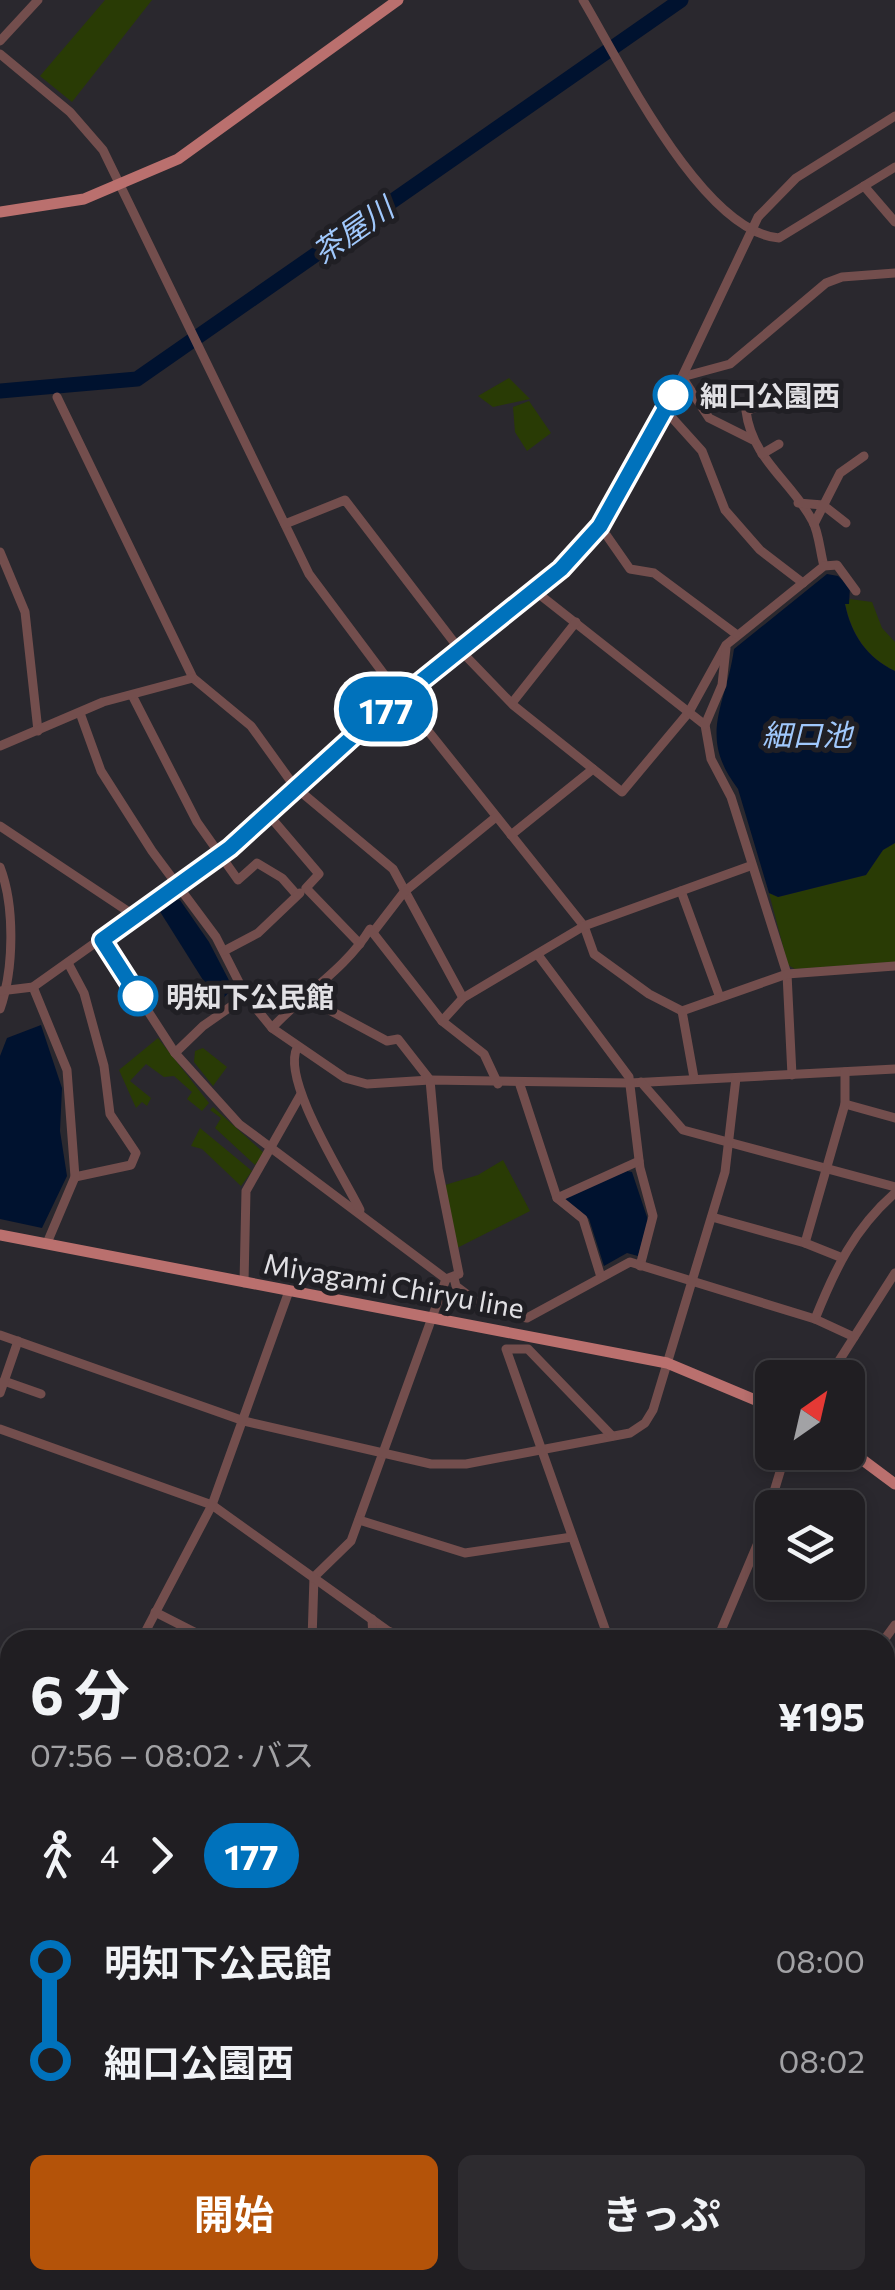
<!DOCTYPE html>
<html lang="ja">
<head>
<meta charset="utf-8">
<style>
	:root { --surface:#201e22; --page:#2d2b2f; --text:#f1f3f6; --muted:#a2a2a5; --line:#3d3c40; --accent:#b45309 }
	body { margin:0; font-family:Commissioner,"Noto Sans JP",sans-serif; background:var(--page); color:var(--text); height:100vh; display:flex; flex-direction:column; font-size:38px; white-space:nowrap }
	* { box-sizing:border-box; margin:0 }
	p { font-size:32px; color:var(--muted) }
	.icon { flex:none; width:55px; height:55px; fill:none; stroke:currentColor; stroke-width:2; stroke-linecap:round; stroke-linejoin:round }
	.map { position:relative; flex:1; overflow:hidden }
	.side { position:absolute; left:0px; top:1630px; width:895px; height:660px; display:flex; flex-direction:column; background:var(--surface); border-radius:30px 30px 0 0; box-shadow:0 5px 15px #0003,0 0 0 2px var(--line) }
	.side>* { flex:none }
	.badge { padding:0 20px; border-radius:32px; font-size:35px; line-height:65px }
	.needle { width:65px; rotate:34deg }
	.tools { position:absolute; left:755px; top:1360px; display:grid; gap:20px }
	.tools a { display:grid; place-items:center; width:110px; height:110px; border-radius:15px; background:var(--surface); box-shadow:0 5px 15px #0003,0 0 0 2px var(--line); font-size:50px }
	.map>.badge { position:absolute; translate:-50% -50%; box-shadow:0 0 0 5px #fff }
	.legs { display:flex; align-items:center; gap:15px; height:110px; padding:0 30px; font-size:32px }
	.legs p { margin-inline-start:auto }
	.head { display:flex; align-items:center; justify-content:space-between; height:170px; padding:0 30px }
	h1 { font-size:55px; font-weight:700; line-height:75px }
	.primary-button { display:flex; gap:20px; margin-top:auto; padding:20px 30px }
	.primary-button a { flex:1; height:115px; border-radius:15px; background:var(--accent); color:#fff; font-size:40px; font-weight:700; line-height:115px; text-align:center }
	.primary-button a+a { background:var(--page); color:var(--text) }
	ul { padding:0 30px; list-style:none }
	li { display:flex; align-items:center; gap:35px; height:100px; font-size:38px }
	li i { display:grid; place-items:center; width:15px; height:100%; margin:0 12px; background:currentColor }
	li i::after { content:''; width:25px; height:25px; margin:-12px; border:8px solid; border-radius:50%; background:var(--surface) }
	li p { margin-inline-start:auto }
	li:first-child i { background:linear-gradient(#0000 50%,currentColor 0) }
	li:last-child i { background:linear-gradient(currentColor 50%,#0000 0) }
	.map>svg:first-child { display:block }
	.green { fill:#293b05 }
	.water { fill:#00122f }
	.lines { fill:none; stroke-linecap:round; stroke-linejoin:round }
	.river { stroke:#00122f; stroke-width:15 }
	.minor { stroke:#734e4d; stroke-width:9 }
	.major { stroke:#ba706e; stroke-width:11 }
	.line-1-casing { stroke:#fff; stroke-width:22 }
	.line-1 { stroke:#0072bc; stroke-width:15 }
	.stop-1-dot { fill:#fff; stroke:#0072bc; stroke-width:5 }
	.labels { text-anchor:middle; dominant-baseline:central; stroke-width:10; stroke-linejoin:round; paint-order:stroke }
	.stop-label { font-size:28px; font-weight:bold; fill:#e1e0e4; stroke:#201f24; text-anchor:start }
	.street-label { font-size:28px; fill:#e1e0e4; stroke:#201f24 }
	.water-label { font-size:30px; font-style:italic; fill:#a0c8fc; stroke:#201f24 }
</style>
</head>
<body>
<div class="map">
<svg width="895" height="2290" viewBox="0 0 895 2290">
	<rect width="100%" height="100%" fill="#2a282e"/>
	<g class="green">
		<polygon points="105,0 152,0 72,102 40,76"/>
		<polygon points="509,378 530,399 493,407 478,396"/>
		<polygon points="529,401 551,433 527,451 515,432 513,407"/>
		<path d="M 850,599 L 872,602 L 882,628 L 895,642 L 895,671 C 866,657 851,633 845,603 Z"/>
		<polygon points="895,843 895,962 795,969 788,965 769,893 778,897 866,875 883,850"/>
		<polygon points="158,1038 209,1103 202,1111 187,1099 192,1092 174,1076 164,1077 146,1064 130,1081 151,1098 147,1106 142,1102 136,1108 119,1070"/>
		<polygon points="203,1048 227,1067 213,1086 194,1062 195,1051"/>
		<polygon points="213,1107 264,1153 255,1165 215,1128 221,1118 210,1110"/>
		<polygon points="200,1128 252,1171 241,1186 202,1149 191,1146"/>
		<polygon points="503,1160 530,1211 457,1248 445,1185 478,1175"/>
	</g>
	<g class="water">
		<path d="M 827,574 L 838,576 L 850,587 L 849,604 L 845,604 C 851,634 867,658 895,671 L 895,843 L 883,850 L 866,875 L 778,897 L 769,893 L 738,789 C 697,735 726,707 734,649 Z"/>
		<polygon points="173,899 180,900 209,942 233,988 218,1004 159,910"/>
		<polygon points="41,1025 62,1088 60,1131 67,1176 42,1228 0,1219 0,1056 7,1038"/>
		<polygon points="627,1171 632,1172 648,1220 638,1256 627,1253 604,1266 589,1219 563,1198"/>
	</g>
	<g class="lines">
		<polyline class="river" points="0,391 137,379 681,0"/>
		<g class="minor">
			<path d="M 583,0 C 620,62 702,232 779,238 L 895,167"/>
			<polyline points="0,41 38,0"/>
			<polyline points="0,54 70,112 103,150 309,574 401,697 584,926 594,954 649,994 682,1011"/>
			<polyline points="864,186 895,222"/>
			<polyline points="57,397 193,678 251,726 295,787 393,869 463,998"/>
			<path d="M 772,401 L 746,411 C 752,459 791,481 812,520 C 819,532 820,552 824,566"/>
			<polyline points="665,410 702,451 725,510 760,550 803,583"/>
			<polyline points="753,440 709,418 682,377 730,364 826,283 842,277 895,273"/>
			<polyline points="762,454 779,444"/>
			<polyline points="798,503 823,505 846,523"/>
			<polyline points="285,524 345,500 460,650 513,705 622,792 689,712 726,645 824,566 837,565 856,591"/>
			<polyline points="814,524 840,473 864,456"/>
			<polyline points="600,526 630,569 654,573 736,634"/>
			<polyline points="0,552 25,612 38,731"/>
			<polyline points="535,591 705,725 711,759 731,797 787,974 792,1075"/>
			<polyline points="133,697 197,822 238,880 257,863 282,878 297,895"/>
			<polyline points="512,703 576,622"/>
			<polyline points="80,713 101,771 152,851 216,937 246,996 272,1028 345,1078 367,1084 430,1080 630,1083 895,1069"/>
			<polyline points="705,725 722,685 726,648"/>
			<polyline points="0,746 103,702 193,678"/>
			<polyline points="267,813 319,874 306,888 360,944"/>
			<polyline points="0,826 135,916"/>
			<polyline points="511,835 593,769"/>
			<path d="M 0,867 C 15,906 14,969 0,1009"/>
			<polyline points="681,891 719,995"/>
			<polyline points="374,931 404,892 496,817"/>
			<polyline points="102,940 175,1053 239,1124 446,1279"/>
			<polyline points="224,951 258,933 300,893"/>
			<polyline points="538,955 629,1077 640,1168 653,1216 640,1266"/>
			<polyline points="68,963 84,993 104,1066 110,1114 136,1153 131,1165 75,1177"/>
			<polyline points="33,987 67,1070 75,1177 47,1243"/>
			<polyline points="0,991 33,987 230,847 359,731 561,569 600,526 622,488 682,377 758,217 796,178 895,116"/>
			<polyline points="309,992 318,1004 387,1041 398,1039 430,1080 438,1169 459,1274 446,1279 351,1541 314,1577 312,1640"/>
			<polyline points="682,1011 787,974 895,966"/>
			<polyline points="682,1011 694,1078"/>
			<polyline points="442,1021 463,998 584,926 750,866"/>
			<path d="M 272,1028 C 304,993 345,970 370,929 L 442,1021 L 484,1054 L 498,1084"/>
			<path d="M 297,1048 C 281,1080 344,1177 360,1210"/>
			<polyline points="175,1053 203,1026 246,996"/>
			<polyline points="641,1082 683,1130 895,1187"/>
			<polyline points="520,1085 557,1198 583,1219 601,1277"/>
			<polyline points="845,1104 895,1118"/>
			<polyline points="557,1198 639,1161"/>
			<polyline points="712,1217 805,1243 845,1104 845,1072"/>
			<polyline points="805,1243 840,1257"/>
			<polyline points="454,1278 456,1286 489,1311 527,1318 630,1262 815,1319 854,1337"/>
			<polyline points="244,1283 246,1191 301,1094"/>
			<path d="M 815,1319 C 835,1269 854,1229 895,1193"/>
			<polyline points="0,1335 244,1421 431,1464 466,1464 630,1433 645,1423 653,1410 725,1172 736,1078"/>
			<polyline points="828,1378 895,1273"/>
			<polyline points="4,1381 41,1394"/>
			<polyline points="0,1393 18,1341"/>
			<polyline points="0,1429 212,1505 388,1631 409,1640"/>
			<polyline points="359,1520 465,1553 572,1537"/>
			<polyline points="155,1612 210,1640"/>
			<polyline points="372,1619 373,1640"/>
			<polyline points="141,1640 212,1505 289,1291"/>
			<polyline points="609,1640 506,1349 528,1349 612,1436"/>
			<polyline points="717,1640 760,1538 786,1452"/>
			<polyline points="884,1640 895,1625"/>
			<polyline points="0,1682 10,1687"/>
			<polyline points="885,1818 895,1825"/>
			<polyline points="885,1875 895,1867"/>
			<polyline points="885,1889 895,1901"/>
			<polyline points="0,1925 10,1925"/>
			<polyline points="885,2140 895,2152"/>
			<polyline points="0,2250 10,2245"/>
			<polyline points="349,2280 351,2290"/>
			<polyline points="421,2280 424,2290"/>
			<polyline points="535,2280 684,2283 690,2290"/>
			<polyline points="763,2280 763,2290"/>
			<polyline points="131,2290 134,2280"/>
			<polyline points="285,2290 302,2280"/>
			<polyline points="487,2290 511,2280"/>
			<polyline points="693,2290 718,2280"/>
		</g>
		<g class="major">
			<polyline points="0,212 84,199 178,159 398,0"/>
			<polyline points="0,1235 667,1363 772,1407"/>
			<polyline points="848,1449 895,1484"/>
		</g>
	</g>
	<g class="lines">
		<g class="line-1-casing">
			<polyline id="line-1" points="138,996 102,940 230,848 359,731 561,569 600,526 673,395"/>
		</g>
		<use href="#line-1" class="line-1"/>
	</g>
	<g class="stop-1-dot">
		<circle cx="673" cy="395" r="18"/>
		<circle cx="138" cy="996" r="18"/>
	</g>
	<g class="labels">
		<g class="stop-label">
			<text x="700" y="395">細口公園西</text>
			<text x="166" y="996">明知下公民館</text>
		</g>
		<g class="street-label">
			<text transform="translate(394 1285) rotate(10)">Miyagami Chiryu line</text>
		</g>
		<g class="water-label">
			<text transform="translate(352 229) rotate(-35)">茶屋川</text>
			<text x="807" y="733">細口池</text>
		</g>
	</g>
</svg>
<div class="tools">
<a><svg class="needle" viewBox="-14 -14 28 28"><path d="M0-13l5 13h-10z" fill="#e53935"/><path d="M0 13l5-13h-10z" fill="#a2a2a5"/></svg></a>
<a><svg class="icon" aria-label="layers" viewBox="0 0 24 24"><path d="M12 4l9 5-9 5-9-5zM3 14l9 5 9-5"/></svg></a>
</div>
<b class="badge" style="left:386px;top:709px;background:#0072bc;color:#fff">177</b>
<section class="side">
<div class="head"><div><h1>6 分</h1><p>07:56 – 08:02 · バス</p></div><b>¥195</b></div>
<div class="legs"><svg class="icon" aria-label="walk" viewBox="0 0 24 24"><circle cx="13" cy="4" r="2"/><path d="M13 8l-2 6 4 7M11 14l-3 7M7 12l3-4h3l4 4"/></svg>4<svg class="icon" aria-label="forward" viewBox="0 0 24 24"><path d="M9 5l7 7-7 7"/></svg><b class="badge" style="background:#0072bc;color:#fff">177</b></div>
<ul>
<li><i style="color:#0072bc"></i><b>明知下公民館</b><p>08:00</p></li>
<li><i style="color:#0072bc"></i><b>細口公園西</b><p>08:02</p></li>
</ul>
<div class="primary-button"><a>開始</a><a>きっぷ</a></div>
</section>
</div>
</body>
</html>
